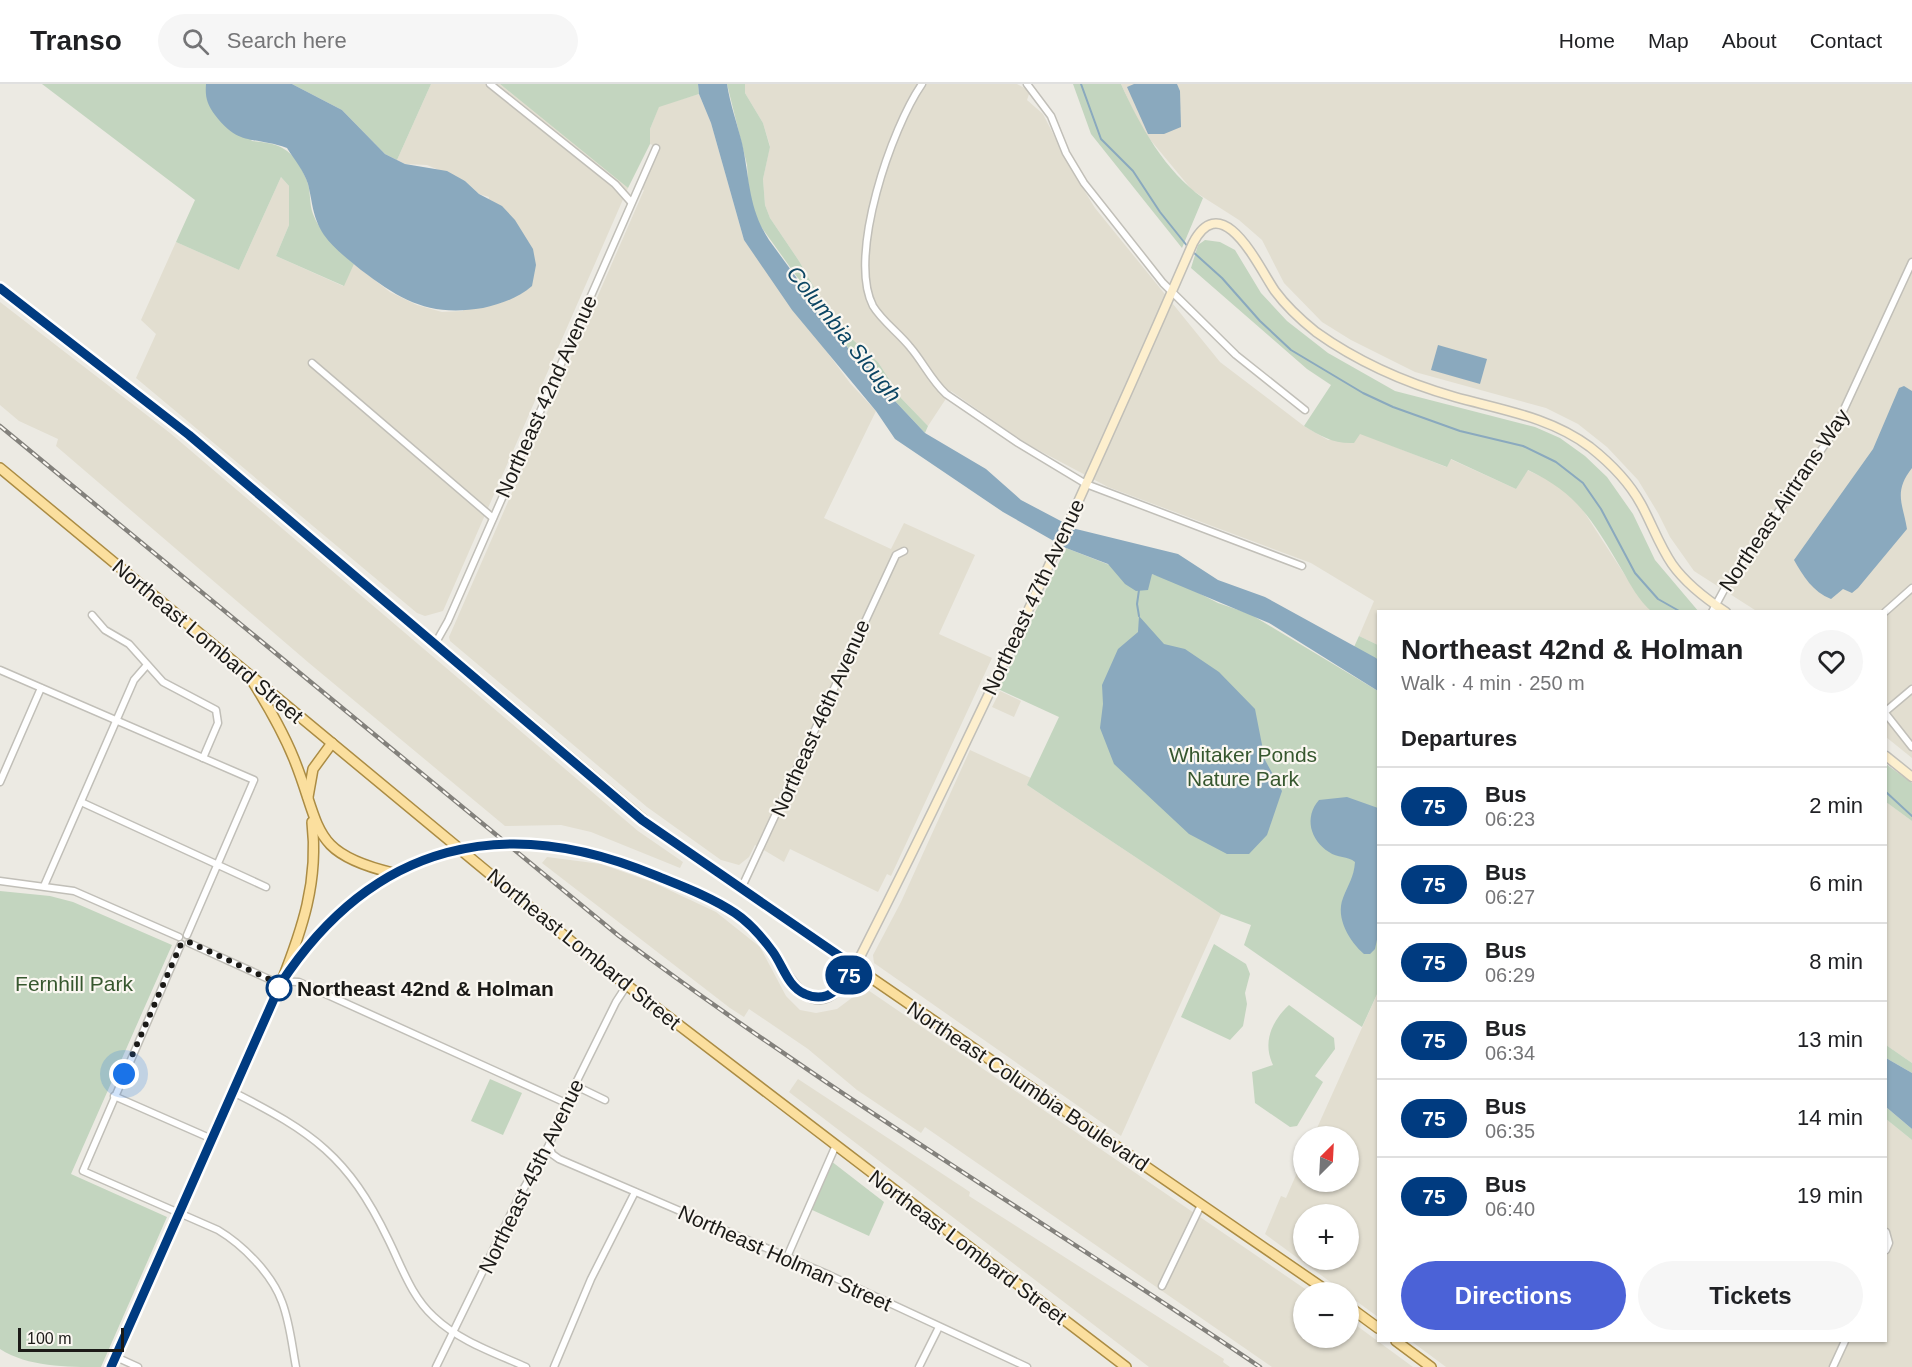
<!DOCTYPE html>
<html lang="en">
<head>
<meta charset="utf-8">
<style>
	:root { --surface:#fff; --page:#f6f6f6; --text:#202124; --muted:#757577; --line:#e0e0e0; --accent:#4b62d7 }
	body { margin:0; font-family:Arial,sans-serif; background:var(--page); color:var(--text); height:100vh; display:flex; flex-direction:column; font-size:22px; white-space:nowrap }
	* { box-sizing:border-box; margin:0 }
	p { font-size:20px; color:var(--muted) }
	.icon { flex:none; width:33px; height:33px; fill:none; stroke:currentColor; stroke-width:2; stroke-linecap:round; stroke-linejoin:round }
	.map { position:relative; flex:1; overflow:hidden }
	.drawer { position:absolute; left:1377px; top:526px; width:510px; height:732px; display:flex; flex-direction:column; background:var(--surface); border-radius:0px; box-shadow:0 2px 4px #0004 }
	.drawer>* { flex:none }
	.badge { padding:0 12px; border-radius:20px; font-size:21px; line-height:39px }
	.needle { width:39px; rotate:24deg }
	.fabs { position:absolute; left:1293px; top:1042px; display:grid; gap:12px }
	.fabs a { display:grid; place-items:center; width:66px; height:66px; border-radius:50%; background:var(--surface); box-shadow:0 2px 4px #0004; font-size:30px }
	.scale { position:absolute; left:18px; bottom:15px; width:106px; box-sizing:border-box; padding-left:6px; border:3px solid #1b1a17; border-top:0; font-size:16px; line-height:21px; white-space:nowrap; color:#1b1a17; -webkit-text-stroke:4px #faf7f1; paint-order:stroke }
	.you { position:absolute; width:30px; height:30px; margin:-15px; border:4px solid #fff; border-radius:50%; background:#1a73e8; box-shadow:0 0 0 9px #1a73e833 }
	.map>.badge { position:absolute; translate:-50% -50%; box-shadow:0 0 0 3px #fff }
	h2 { padding:0 24px; font-size:22px; line-height:54px }
	.round { display:grid; place-items:center; flex:none; width:63px; height:63px; border-radius:32px; background:var(--page) }
	.headline { display:flex; align-items:center; justify-content:space-between; height:102px; padding:0 24px }
	h1 { font-size:28px; font-weight:700; line-height:45px }
	.button { display:flex; gap:12px; margin-top:auto; padding:12px 24px }
	.button a { flex:1; height:69px; border-radius:36px; background:var(--accent); color:#fff; font-size:24px; font-weight:700; line-height:69px; text-align:center }
	.button a+a { background:var(--page); color:var(--text) }
	ul { padding:0; list-style:none }
	li { display:flex; align-items:center; gap:18px; height:78px; padding:0 24px; border-top:2px solid var(--line) }
	li div { flex:1 }
	li b { display:block; font-size:22px }
	li em { font-style:normal }
	li .badge { min-width:66px; font-weight:700; text-align:center }
	header { display:flex; align-items:center; gap:36px; box-sizing:border-box; height:84px; padding:0 30px; background:var(--surface); border-bottom:2px solid var(--line) }
	header strong { font-size:28px }
	nav { display:flex; gap:33px; margin-inline-start:auto; font-size:21px }
	.search { width:420px; height:54px; background:var(--page); display:flex; align-items:center; gap:15px; box-sizing:border-box; padding:0 21px; border-radius:33px; color:var(--muted); font-size:22px }
	.map>svg:first-child { display:block }
	.built { fill:#e2ded0; fill-rule:evenodd }
	.green { fill:#c3d5bf }
	.water { fill:#8aa9be }
	.lines { fill:none; stroke-linecap:round; stroke-linejoin:round }
	.stream { stroke:#8aa9be; stroke-width:2 }
	.street-casing { stroke:#c1bfb8; stroke-width:9 }
	.secondary-casing { stroke:#c1bfb8; stroke-width:11 }
	.primary-casing { stroke:#ab8c44; stroke-width:12 }
	.street { stroke:#fff; stroke-width:6 }
	.secondary { stroke:#fdefce; stroke-width:8 }
	.primary { stroke:#fbdf9e; stroke-width:9 }
	.rail-casing { stroke:#83817c; stroke-width:4.5 }
	.rail { stroke:#faf7f1; stroke-width:2; stroke-dasharray:7; stroke-linecap:butt }
	.line-casing { stroke:#fff; stroke-width:14 }
	.line { stroke:#003b80; stroke-width:9 }
	.walk { stroke:#1b1a17; stroke-width:6; stroke-dasharray:0 10.8 }
	.stop-dot { fill:#fff; stroke:#003b80; stroke-width:3 }
	.labels { text-anchor:middle; dominant-baseline:central; stroke-width:4.5; stroke-linejoin:round; paint-order:stroke }
	.street-label { font-size:21px; fill:#1b1a17; stroke:#faf7f1 }
	.park-label { font-size:21px; fill:#36572e; stroke:#faf7f1 }
	.stop-label { font-size:21px; font-weight:bold; fill:#1b1a17; stroke:#faf7f1; text-anchor:start }
	.water-label { font-size:22px; font-style:italic; fill:#0b4563; stroke:#faf7f1 }
</style>
</head>
<body>
<header>
<strong>Transo</strong>
<div class="search"><svg class="icon" aria-label="search" viewBox="0 0 24 24"><circle cx="10" cy="10" r="6"/><path d="M15 15l6 6"/></svg>Search here</div>
<nav><a>Home</a><a>Map</a><a>About</a><a>Contact</a></nav>
</header>
<div class="map">
<svg width="1912" height="1283" viewBox="0 0 1912 1283">
	<rect width="100%" height="100%" fill="#eceae3"/>
	<g class="built">
		<polygon points="431,0 500,0 628,104 443,527 425,532 417,529 136,294 156,250 141,236 176,158 239,186 281,93 289,102 289,141 276,172 343,202 354,180 390,208 417,221 442,228 463,227 489,113 479,110 465,97 427,81 405,80 397,76"/>
		<polygon points="745,0 1017,0 1030,7 1027,16 1043,30 1071,85 1095,124 1220,278 1304,342 1328,356 1360,349 1446,383 1450,375 1516,405 1527,386 1553,398 1579,420 1630,499 1652,528 1378,528 1378,561 1359,552 1374,517 1311,479 1108,403 1025,359 951,307 928,342 901,314 878,278 835,240 799,177 770,134 765,121 763,95 770,62 763,39 745,9"/>
		<polygon points="1121,0 1912,0 1912,674 1886,653 1886,528 1758,528 1694,487 1670,453 1658,429 1638,396 1607,363 1578,340 1546,324 1415,288 1351,256 1322,238 1284,199 1262,156 1239,136 1192,106 1143,47"/>
		<polygon points="699,10 711,39 744,156 850,299 876,327 824,434 891,465 904,439 975,471 939,550 992,574 891,792 887,790 878,808 790,765 784,778 755,761 749,773 739,781 721,776 647,723 450,557 449,553 644,106 638,103 655,62 650,60 650,45 659,22"/>
		<polygon points="0,218 170,349 638,747 683,778 680,784 591,748 561,741 505,742 309,579 56,362 58,355 19,337 0,321"/>
		<polygon points="1000,607 1021,617 1014,633 992,623"/>
		<polygon points="970,666 1031,694 1027,701 1221,830 1121,1052 874,879 873,871 901,818"/>
		<polygon points="1886,718 1912,737 1912,979 1886,961"/>
		<polygon points="547,773 601,780 652,798 716,828 760,863 786,912 800,926 816,929 837,925 865,904 1311,1209 1304,1209 1304,1254 1348,1254 1349,1236 1413,1283 1272,1283 925,1043 921,1049 857,1006 808,965 749,925 744,933 730,924 542,779"/>
		<path d="M 1378,908 L 1378,1233 L 1265,1150 L 1281,1112 L 1286,1114 L 1303,1075 L 1304,1098 L 1348,1098 L 1348,1053 L 1313,1053 ZM 1304,1131 L 1348,1131 L 1348,1176 L 1304,1176 Z"/>
		<polygon points="798,995 970,1108 969,1112 1224,1275 1223,1278 1230,1283 1149,1283 789,1008"/>
		<polygon points="1886,1035 1912,1056 1912,1283 1446,1283 1411,1257 1886,1257"/>
	</g>
	<g class="green">
		<path d="M 42,0 L 206,0 L 252,57 C 283,59 295,67 307,97 C 311,107 309,120 313,130 C 321,151 338,165 354,180 L 344,202 L 276,172 L 289,141 L 289,102 L 281,93 L 239,186 L 176,158 L 195,116 Z"/>
		<polygon points="292,0 431,0 397,76 385,70 342,26"/>
		<polygon points="500,0 698,0 699,10 659,23 650,45 650,60 628,104"/>
		<polygon points="727,0 745,0 745,9 763,39 770,63 763,95 765,121 770,134 799,177 835,240 878,278 901,314 928,342 925,349 894,316 868,282 853,271 757,137 749,109 747,81"/>
		<path d="M 1073,0 L 1121,0 C 1140,42 1165,87 1203,114 L 1182,164 L 1091,50 Z"/>
		<path d="M 1205,156 L 1220,158 L 1235,166 L 1261,209 L 1287,237 L 1328,269 L 1395,307 L 1535,343 L 1560,354 L 1585,372 L 1607,393 L 1633,430 L 1655,476 L 1699,528 L 1652,528 C 1639,517 1630,500 1622,486 C 1594,439 1579,410 1528,386 L 1516,405 L 1451,375 L 1447,383 L 1360,350 L 1354,359 C 1333,360 1321,352 1304,342 L 1331,301 L 1307,285 L 1191,184 L 1198,161 Z"/>
		<polygon points="1066,464 1125,487 1152,490 1179,499 1218,519 1250,530 1378,607 1378,908 1362,943 1244,861 1251,841 1221,830 1027,701 1059,633 998,605"/>
		<polygon points="1359,552 1378,561 1378,576 1354,563"/>
		<polygon points="1886,680 1912,699 1912,737 1886,718"/>
		<path d="M 0,807 L 50,812 L 73,818 L 172,861 L 71,1090 L 167,1133 L 101,1283 C 66,1283 28,1283 0,1265 Z"/>
		<polygon points="1214,860 1246,880 1250,890 1245,909 1247,920 1243,942 1230,956 1181,933"/>
		<path d="M 1289,921 L 1334,954 L 1335,965 L 1315,992 L 1323,998 L 1297,1042 L 1290,1043 L 1255,1019 L 1252,988 L 1273,981 C 1262,958 1272,937 1289,921 Z"/>
		<polygon points="1886,961 1912,979 1912,989 1886,974"/>
		<polygon points="490,995 522,1009 503,1051 471,1037"/>
		<polygon points="1886,1023 1912,1045 1912,1056 1886,1035"/>
		<polygon points="831,1077 884,1118 869,1152 810,1125"/>
	</g>
	<g class="water">
		<path d="M 206,0 L 292,0 L 342,26 L 385,70 L 405,80 L 447,87 L 465,97 L 479,110 L 502,122 L 515,136 L 533,165 L 536,181 L 532,202 C 518,214 501,220 483,224 C 430,233 402,217 361,186 C 349,176 333,164 324,151 C 312,132 313,120 308,100 C 304,87 294,75 287,64 C 254,52 239,63 215,31 C 207,20 205,13 206,0 Z"/>
		<path d="M 698,0 L 727,0 C 730,20 737,39 742,59 C 750,95 748,124 769,156 L 853,271 L 868,282 L 894,316 L 925,349 L 986,385 L 1021,416 L 1076,445 L 1178,470 L 1218,496 L 1265,513 L 1376,574 L 1378,576 L 1378,607 L 1269,539 L 1152,490 L 1148,506 L 1136,507 L 1125,500 L 1108,480 L 1066,464 L 1003,428 L 895,355 L 876,327 L 792,226 L 744,156 L 711,39 L 699,10 Z"/>
		<polygon points="1134,0 1177,0 1180,7 1181,43 1164,50 1148,50 1127,3"/>
		<polygon points="1438,261 1487,275 1480,300 1431,286"/>
		<path d="M 1904,302 L 1912,307 L 1912,384 C 1893,408 1903,420 1907,445 L 1858,504 L 1852,509 L 1843,505 L 1831,515 C 1813,508 1803,492 1794,476 L 1873,365 L 1899,304 Z"/>
		<polygon points="1139,532 1164,560 1185,565 1219,588 1255,625 1265,676 1282,707 1267,751 1249,770 1227,770 1189,750 1114,680 1100,644 1103,620 1102,601 1118,565 1138,548"/>
		<path d="M 1347,713 L 1378,724 L 1378,851 L 1375,865 L 1370,870 L 1364,870 C 1350,858 1335,834 1343,814 C 1348,801 1354,793 1355,778 C 1348,772 1337,774 1329,768 C 1310,756 1304,733 1319,716 Z"/>
		<polygon points="1886,974 1912,989 1912,1045 1886,1023"/>
	</g>
	<g class="lines">
		<g class="stream">
			<polyline points="1081,0 1101,55 1133,87 1160,128 1188,163"/>
			<polyline points="1192,167 1222,194 1260,237 1291,266 1363,309 1393,323 1460,347 1523,362 1556,378 1583,399 1601,425 1635,489 1658,515 1681,528"/>
			<polyline points="1139,532 1137,520 1139,506"/>
			<polyline points="1886,708 1912,732"/>
		</g>
		<g class="street-casing">
			<g id="street">
				<polyline points="490,0 615,100 631,118"/>
				<path d="M 922,0 C 892,43 847,172 873,222 C 882,237 899,249 910,263 C 923,278 931,296 946,310 L 1018,359 L 1086,400 L 1302,482"/>
				<polyline points="1027,0 1051,32 1066,69 1084,99 1163,199 1236,271 1305,326"/>
				<polyline points="312,279 493,434"/>
				<polyline points="1712,528 1725,504 1833,349 1912,178"/>
				<polyline points="1885,528 1912,504"/>
				<polyline points="92,531 105,546 129,560 163,598 216,626 218,639 203,674"/>
				<polyline points="435,560 448,537 656,64"/>
				<polyline points="0,586 254,696 187,851"/>
				<polyline points="1886,627 1912,605"/>
				<polyline points="1886,630 1912,663"/>
				<polyline points="0,698 41,604"/>
				<polyline points="81,718 266,803"/>
				<polyline points="0,797 74,807 179,853"/>
				<polyline points="44,802 134,596 147,581"/>
				<polyline points="741,805 896,471 904,467"/>
				<polyline points="189,859 273,897 299,898 566,1019"/>
				<path d="M 181,860 L 83,1087 L 218,1146 C 243,1161 272,1190 282,1218 C 290,1239 292,1262 296,1283"/>
				<polyline points="576,1002 605,1016"/>
				<path d="M 233,1008 C 312,1048 348,1072 388,1155 C 402,1183 411,1212 434,1233 C 459,1257 495,1269 526,1283"/>
				<polyline points="114,1012 212,1055"/>
				<polyline points="549,1061 552,1070 559,1075 829,1191 1027,1283"/>
				<polyline points="1886,1148 1889,1159 1886,1166"/>
				<polyline points="787,1173 836,1061"/>
				<polyline points="1162,1202 1201,1121"/>
				<polyline points="116,1273 138,1283"/>
				<polyline points="436,1283 521,1109 549,1061 566,1019 616,918 627,901"/>
				<polyline points="554,1283 591,1195 635,1108"/>
				<polyline points="919,1283 939,1243"/>
				<polyline points="1833,1283 1845,1257"/>
			</g>
		</g>
		<g class="secondary-casing">
			<g id="secondary">
				<polyline points="1886,672 1912,693"/>
				<path d="M 671,798 C 699,810 729,820 751,842 C 759,851 768,860 774,870 C 787,889 808,935 838,906 C 848,897 854,882 861,871 C 979,638 1089,399 1193,159 C 1223,102 1260,186 1275,207 C 1286,222 1301,236 1316,248 C 1358,278 1406,299 1455,313 C 1502,326 1550,333 1590,363 C 1609,378 1629,398 1641,420 C 1652,440 1659,461 1672,480 C 1686,500 1706,515 1726,528"/>
				<path d="M 111,1283 L 281,899 C 311,854 347,817 393,789"/>
			</g>
		</g>
		<g class="primary-casing">
			<g id="primary">
				<polyline points="0,204 189,351 653,744 1330,1209"/>
				<polyline points="0,384 590,873 1126,1283"/>
				<path d="M 253,598 C 268,622 283,648 294,675 C 322,744 309,769 393,789"/>
				<polyline points="308,713 313,685 332,659"/>
				<path d="M 281,899 C 302,846 319,797 312,738"/>
				<polyline points="1348,1222 1378,1244"/>
				<polyline points="1396,1257 1431,1283"/>
			</g>
		</g>
		<use href="#street" class="street"/>
		<use href="#secondary" class="secondary"/>
		<use href="#primary" class="primary"/>
		<g class="rail-casing">
			<path id="rail" d="M 0,342 L 619,852 C 825,1006 1047,1139 1260,1283"/>
		</g>
		<use href="#rail" class="rail"/>
	</g>
	<g class="lines">
		<g class="line-casing">
			<path id="line" d="M 0,204 L 189,351 L 642,736 L 854,882 C 842,901 830,921 805,910 C 788,903 783,882 773,868 C 762,853 750,839 735,829 C 711,813 684,803 657,792 C 505,728 374,758 281,899 L 111,1283"/>
		</g>
		<use href="#line" class="line"/>
		<polyline class="walk" points="124,990 181,860 189,858 273,897 281,899 278,907 279,904"/>
	</g>
	<circle class="stop-dot" cx="279" cy="904" r="12"/>
	<g class="labels">
		<g class="street-label">
			<text transform="translate(546 312) rotate(-66)">Northeast 42nd Avenue</text>
			<text transform="translate(1784 416) rotate(-56)">Northeast Airtrans Way</text>
			<text transform="translate(1033 513) rotate(-65)">Northeast 47th Avenue</text>
			<text transform="translate(208 557) rotate(40)">Northeast Lombard Street</text>
			<text transform="translate(820 634) rotate(-66)">Northeast 46th Avenue</text>
			<text transform="translate(584 865) rotate(39)">Northeast Lombard Street</text>
			<text transform="translate(1028 1002) rotate(34)">Northeast Columbia Boulevard</text>
			<text transform="translate(531 1092) rotate(-64)">Northeast 45th Avenue</text>
			<text transform="translate(968 1163) rotate(37)">Northeast Lombard Street</text>
			<text transform="translate(785 1174) rotate(24)">Northeast Holman Street</text>
		</g>
		<g class="park-label">
			<text x="1243" y="670">Whitaker Ponds<tspan x="1243" dy="24">Nature Park</tspan></text>
			<text x="74" y="899">Fernhill Park</text>
		</g>
		<g class="stop-label">
			<text x="297" y="904">Northeast 42nd &amp; Holman</text>
		</g>
		<g class="water-label">
			<text transform="translate(844 250) rotate(51)">Columbia Slough</text>
		</g>
	</g>
</svg>
<div class="fabs">
<a><svg class="needle" viewBox="-14 -14 28 28"><path d="M0-13l5 13h-10z" fill="#e53935"/><path d="M0 13l5-13h-10z" fill="#757577"/></svg></a>
<a>+</a>
<a>−</a>
</div>
<div class="scale">100 m</div>
<div class="you" style="left:124px;top:990px"></div>
<b class="badge" style="left:849px;top:891px;background:#003b80;color:#fff">75</b>
<section class="drawer">
<div class="headline"><div><h1>Northeast 42nd &amp; Holman</h1><p>Walk · 4 min · 250 m</p></div><a class="round"><svg class="icon" aria-label="heart" viewBox="0 0 24 24"><path d="M12 20l-8-8c-3-5 5-10 8-4 3-6 11-1 8 4z"/></svg></a></div>
<h2>Departures</h2>
<ul>
<li><span class="badge" style="background:#003b80;color:#fff">75</span><div><b>Bus</b><p>06:23</p></div><em>2 min</em></li>
<li><span class="badge" style="background:#003b80;color:#fff">75</span><div><b>Bus</b><p>06:27</p></div><em>6 min</em></li>
<li><span class="badge" style="background:#003b80;color:#fff">75</span><div><b>Bus</b><p>06:29</p></div><em>8 min</em></li>
<li><span class="badge" style="background:#003b80;color:#fff">75</span><div><b>Bus</b><p>06:34</p></div><em>13 min</em></li>
<li><span class="badge" style="background:#003b80;color:#fff">75</span><div><b>Bus</b><p>06:35</p></div><em>14 min</em></li>
<li><span class="badge" style="background:#003b80;color:#fff">75</span><div><b>Bus</b><p>06:40</p></div><em>19 min</em></li>
</ul>
<div class="button"><a>Directions</a><a>Tickets</a></div>
</section>
</div>
</body>
</html>
